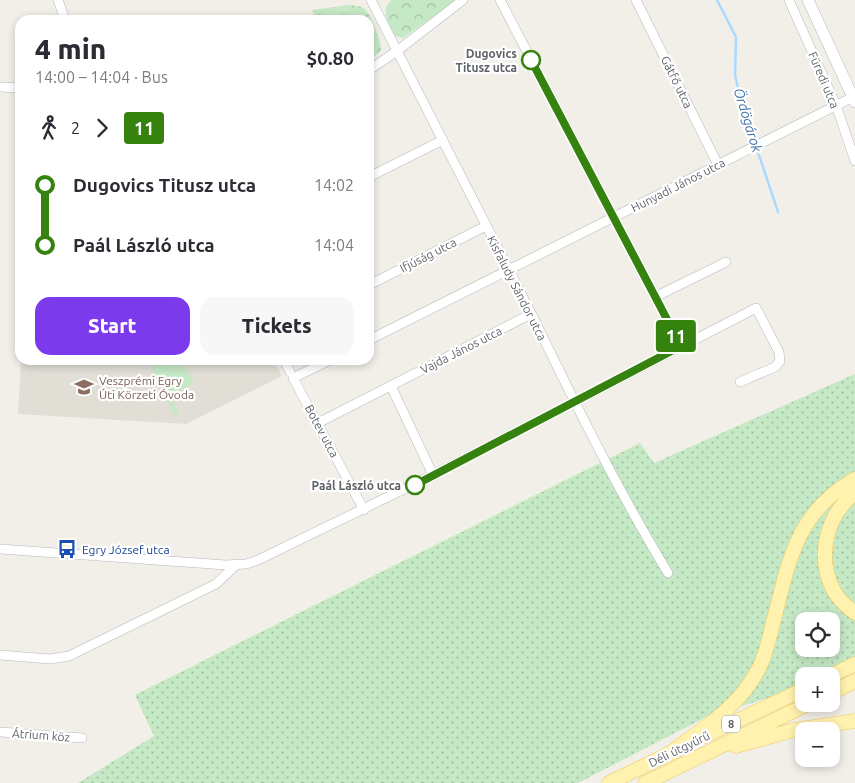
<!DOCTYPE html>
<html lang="en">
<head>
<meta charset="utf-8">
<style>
	:root { --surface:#fff; --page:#f7f7f7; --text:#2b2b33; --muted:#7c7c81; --accent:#7c3aed }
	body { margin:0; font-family:Ubuntu,sans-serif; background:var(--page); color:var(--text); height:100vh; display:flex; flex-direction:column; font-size:19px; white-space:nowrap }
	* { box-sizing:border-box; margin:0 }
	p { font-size:16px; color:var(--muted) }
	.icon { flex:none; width:28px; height:28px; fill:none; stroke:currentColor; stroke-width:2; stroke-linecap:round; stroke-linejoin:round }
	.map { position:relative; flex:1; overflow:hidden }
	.details { position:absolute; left:15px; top:15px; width:359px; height:350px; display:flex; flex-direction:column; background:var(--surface); border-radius:15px; box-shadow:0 2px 8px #0003 }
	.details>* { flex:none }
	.badge { padding:0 10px; border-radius:4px; font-size:18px; line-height:32px }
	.buttons { position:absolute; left:795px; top:612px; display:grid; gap:10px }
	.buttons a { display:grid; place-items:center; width:45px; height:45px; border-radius:10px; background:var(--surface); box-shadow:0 2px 8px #0003; font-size:25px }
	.map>.badge { position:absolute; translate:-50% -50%; box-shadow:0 0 0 2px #fff }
	.legs { display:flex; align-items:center; gap:8px; height:55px; padding:0 20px; font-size:16px }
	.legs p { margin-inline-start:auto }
	.overview { display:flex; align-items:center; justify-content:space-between; height:85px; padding:0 20px }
	h1 { font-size:28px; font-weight:800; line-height:38px }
	.cta { display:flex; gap:10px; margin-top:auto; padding:10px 20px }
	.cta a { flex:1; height:58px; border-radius:15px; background:var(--accent); color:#fff; font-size:20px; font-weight:800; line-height:58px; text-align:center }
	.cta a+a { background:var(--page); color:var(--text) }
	ul { padding:0 20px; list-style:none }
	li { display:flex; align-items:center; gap:18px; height:60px; font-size:19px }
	li i { display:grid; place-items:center; width:8px; height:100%; margin:0 6px; background:currentColor }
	li i::after { content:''; width:12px; height:12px; margin:-6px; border:4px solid; border-radius:50%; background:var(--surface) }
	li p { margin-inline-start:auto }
	li:first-child i { background:linear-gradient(#0000 50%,currentColor 0) }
	li:last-child i { background:linear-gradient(currentColor 50%,#0000 0) }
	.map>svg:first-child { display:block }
	.education { fill:#e1ded6 }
	.grass { fill:url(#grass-dots); fill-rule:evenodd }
	.park { fill:url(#park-crowns) }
	.pitch { fill:#c5e8c5 }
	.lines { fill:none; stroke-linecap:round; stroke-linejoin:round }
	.stream { stroke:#aadaff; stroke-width:2.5 }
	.minor-casing { stroke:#b5b8bc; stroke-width:10 }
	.tertiary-casing { stroke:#b5b8bc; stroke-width:12 }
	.primary-casing { stroke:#f2c960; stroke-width:15 }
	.minor { stroke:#fff; stroke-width:9 }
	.tertiary { stroke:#fff; stroke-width:11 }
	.primary { stroke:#fff2af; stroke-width:14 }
	.line-1-casing { stroke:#fff; stroke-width:11 }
	.line-1 { stroke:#35820e; stroke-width:8 }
	.stop-1-dot { fill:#fff; stroke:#35820e; stroke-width:2.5 }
	.labels { text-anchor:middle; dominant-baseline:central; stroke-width:4.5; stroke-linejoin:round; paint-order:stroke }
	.shield { fill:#fff; stroke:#8f9295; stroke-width:1 }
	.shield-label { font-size:11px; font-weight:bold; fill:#5f6368 }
	.stop-label { font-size:12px; font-weight:bold; fill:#5f6368; stroke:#fff; text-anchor:end }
	.street-label { font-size:12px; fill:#5f6368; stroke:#fff }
	.education-label { font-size:12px; fill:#785e54; stroke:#fff; text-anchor:start }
	.transit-label { font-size:12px; fill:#164399; stroke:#fff; text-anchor:start }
	.water-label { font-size:14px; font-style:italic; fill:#4174aa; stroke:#fff }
</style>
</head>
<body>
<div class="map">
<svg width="855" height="783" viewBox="0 0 855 783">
	<defs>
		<pattern id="grass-dots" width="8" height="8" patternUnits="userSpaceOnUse" patternTransform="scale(1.25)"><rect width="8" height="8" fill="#c5e8c5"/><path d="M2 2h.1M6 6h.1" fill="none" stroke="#a3c0a4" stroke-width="1.8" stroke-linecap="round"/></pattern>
		<pattern id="park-crowns" width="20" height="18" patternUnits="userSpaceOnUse" patternTransform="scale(1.25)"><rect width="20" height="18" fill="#c5e8c5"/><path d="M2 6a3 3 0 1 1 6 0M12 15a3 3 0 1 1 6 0" fill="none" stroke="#a3c0a4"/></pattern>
	</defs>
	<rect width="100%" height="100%" fill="#f1efe8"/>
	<polygon class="education" points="21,360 273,360 282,376 186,424 18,414"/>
	<path class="grass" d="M 855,374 L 855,662 L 824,676 L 804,676 L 804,685 L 791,691 L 706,717 L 578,783 L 78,783 L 154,736 L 135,695 L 640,443 L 654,463 ZM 804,621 L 831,621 L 831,649 L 804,649 Z"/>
	<g class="park">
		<path d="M 392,0 L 457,0 L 403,38 L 395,36 C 389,24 379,10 392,0 Z"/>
		<path d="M 349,5 C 354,6 360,5 365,9 C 371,15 382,43 381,51 L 369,60 L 369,20 L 316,20 L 312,10 Z"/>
	</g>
	<polygon class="pitch" points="148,360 182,360 194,383 170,395 179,414 175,416"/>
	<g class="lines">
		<polyline class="stream" points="717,0 736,37 735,75 741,101 778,212"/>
		<g class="minor-casing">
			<g id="minor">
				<polyline points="58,0 65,20"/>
				<path d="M 371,0 C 424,105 478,208 531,313 C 574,401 617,489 668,573"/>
				<polyline points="500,0 681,346"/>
				<polyline points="636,0 718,165"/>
				<polyline points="789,0 836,105 855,161"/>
				<polyline points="369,70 397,51 463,0"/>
				<polyline points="0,87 20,88"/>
				<polyline points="369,177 443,140"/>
				<polyline points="369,285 486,226"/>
				<polyline points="655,297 726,262"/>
				<polyline points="369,340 853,97"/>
				<polyline points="284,360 290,372"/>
				<polyline points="330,360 293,378 364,510"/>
				<polyline points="391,386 433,475"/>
				<polyline points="318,423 531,314"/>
				<polyline points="0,549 226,565 246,564 258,560 433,475 756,308 779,352 780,361 775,367 740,382"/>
				<polyline points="0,655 50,659 69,656 216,584 236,565"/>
				<polyline points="0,732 82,738"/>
			</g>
		</g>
		<g class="tertiary-casing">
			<polyline id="tertiary" points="808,0 855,102"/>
		</g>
		<g class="primary-casing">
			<g id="primary">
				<path d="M 855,493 C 826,515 816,558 834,591 C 839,600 847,607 855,613"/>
				<polyline points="830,676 855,664"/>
				<polyline points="831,693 855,681"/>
				<polyline points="705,736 804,689"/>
				<polyline points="736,746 794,730 855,721"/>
				<path d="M 670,753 C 703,729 738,708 758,670 C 766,656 769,639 773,623 C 789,562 795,513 855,479"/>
				<polyline points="609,783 677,750"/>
				<polyline points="645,783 808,704"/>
			</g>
		</g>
		<use href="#minor" class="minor"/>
		<use href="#tertiary" class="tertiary"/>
		<use href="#primary" class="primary"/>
	</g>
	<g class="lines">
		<g class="line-1-casing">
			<polyline id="line-1" points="415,485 681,346 531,60"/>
		</g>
		<use href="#line-1" class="line-1"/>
	</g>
	<defs>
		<g id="school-bare" transform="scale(1.5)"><path d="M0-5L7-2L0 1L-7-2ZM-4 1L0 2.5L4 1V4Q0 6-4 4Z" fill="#8d6e63" stroke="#fff" stroke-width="2.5" paint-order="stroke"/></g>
		<g id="bus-bare" transform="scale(1.5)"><path d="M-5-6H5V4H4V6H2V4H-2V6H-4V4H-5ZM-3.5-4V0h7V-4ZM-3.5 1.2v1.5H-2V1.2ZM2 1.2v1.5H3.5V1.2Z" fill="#1a4fb4" stroke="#fff" stroke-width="2.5" paint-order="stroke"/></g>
	</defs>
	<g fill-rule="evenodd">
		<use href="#school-bare" x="84" y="387"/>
		<use href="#bus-bare" x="67" y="549"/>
	</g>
	<g class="stop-1-dot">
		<circle cx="531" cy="60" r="9"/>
		<circle cx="415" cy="485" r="9"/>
	</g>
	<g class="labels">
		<rect class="shield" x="722" y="715.5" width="18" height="17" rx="4"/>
		<g class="shield-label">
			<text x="731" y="724">8</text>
		</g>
		<g class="stop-label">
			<text x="517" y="53">Dugovics<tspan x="517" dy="14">Titusz utca</tspan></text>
			<text x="401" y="485">Paál László utca</text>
		</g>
		<g class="street-label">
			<text transform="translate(824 80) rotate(67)">Füredi utca</text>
			<text transform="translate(677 82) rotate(64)">Gátfő utca</text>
			<text transform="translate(678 185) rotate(-27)">Hunyadi János utca</text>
			<text transform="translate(428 255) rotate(-27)">Ifjúság utca</text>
			<text transform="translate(517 288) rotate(63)">Kisfaludy Sándor utca</text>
			<text transform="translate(461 350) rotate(-27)">Vajda János utca</text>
			<text transform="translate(322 431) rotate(62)">Botev utca</text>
			<text transform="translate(41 735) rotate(4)">Átrium köz</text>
			<text transform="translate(679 749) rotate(-26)">Déli útgyűrű</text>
		</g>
		<g class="education-label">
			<text x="99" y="380">Veszprémi Egry<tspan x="99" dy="14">Úti Körzeti Óvoda</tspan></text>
		</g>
		<g class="transit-label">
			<text x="82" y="549">Egry József utca</text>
		</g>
		<g class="water-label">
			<text transform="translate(748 120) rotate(73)">Ördögárok</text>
		</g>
	</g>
</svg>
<div class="buttons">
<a><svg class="icon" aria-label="locate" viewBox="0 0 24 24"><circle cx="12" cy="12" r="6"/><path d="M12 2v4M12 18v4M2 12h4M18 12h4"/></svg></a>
<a>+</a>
<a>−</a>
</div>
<b class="badge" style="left:676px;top:336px;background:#35820e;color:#fff">11</b>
<section class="details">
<div class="overview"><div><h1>4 min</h1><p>14:00 – 14:04 · Bus</p></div><b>$0.80</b></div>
<div class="legs"><svg class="icon" aria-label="walk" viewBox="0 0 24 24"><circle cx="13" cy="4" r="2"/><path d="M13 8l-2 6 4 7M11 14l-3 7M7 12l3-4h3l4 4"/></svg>2<svg class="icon" aria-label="forward" viewBox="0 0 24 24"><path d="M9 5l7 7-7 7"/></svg><b class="badge" style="background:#35820e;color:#fff">11</b></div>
<ul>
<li><i style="color:#35820e"></i><b>Dugovics Titusz utca</b><p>14:02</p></li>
<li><i style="color:#35820e"></i><b>Paál László utca</b><p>14:04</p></li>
</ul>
<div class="cta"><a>Start</a><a>Tickets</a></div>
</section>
</div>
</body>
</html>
